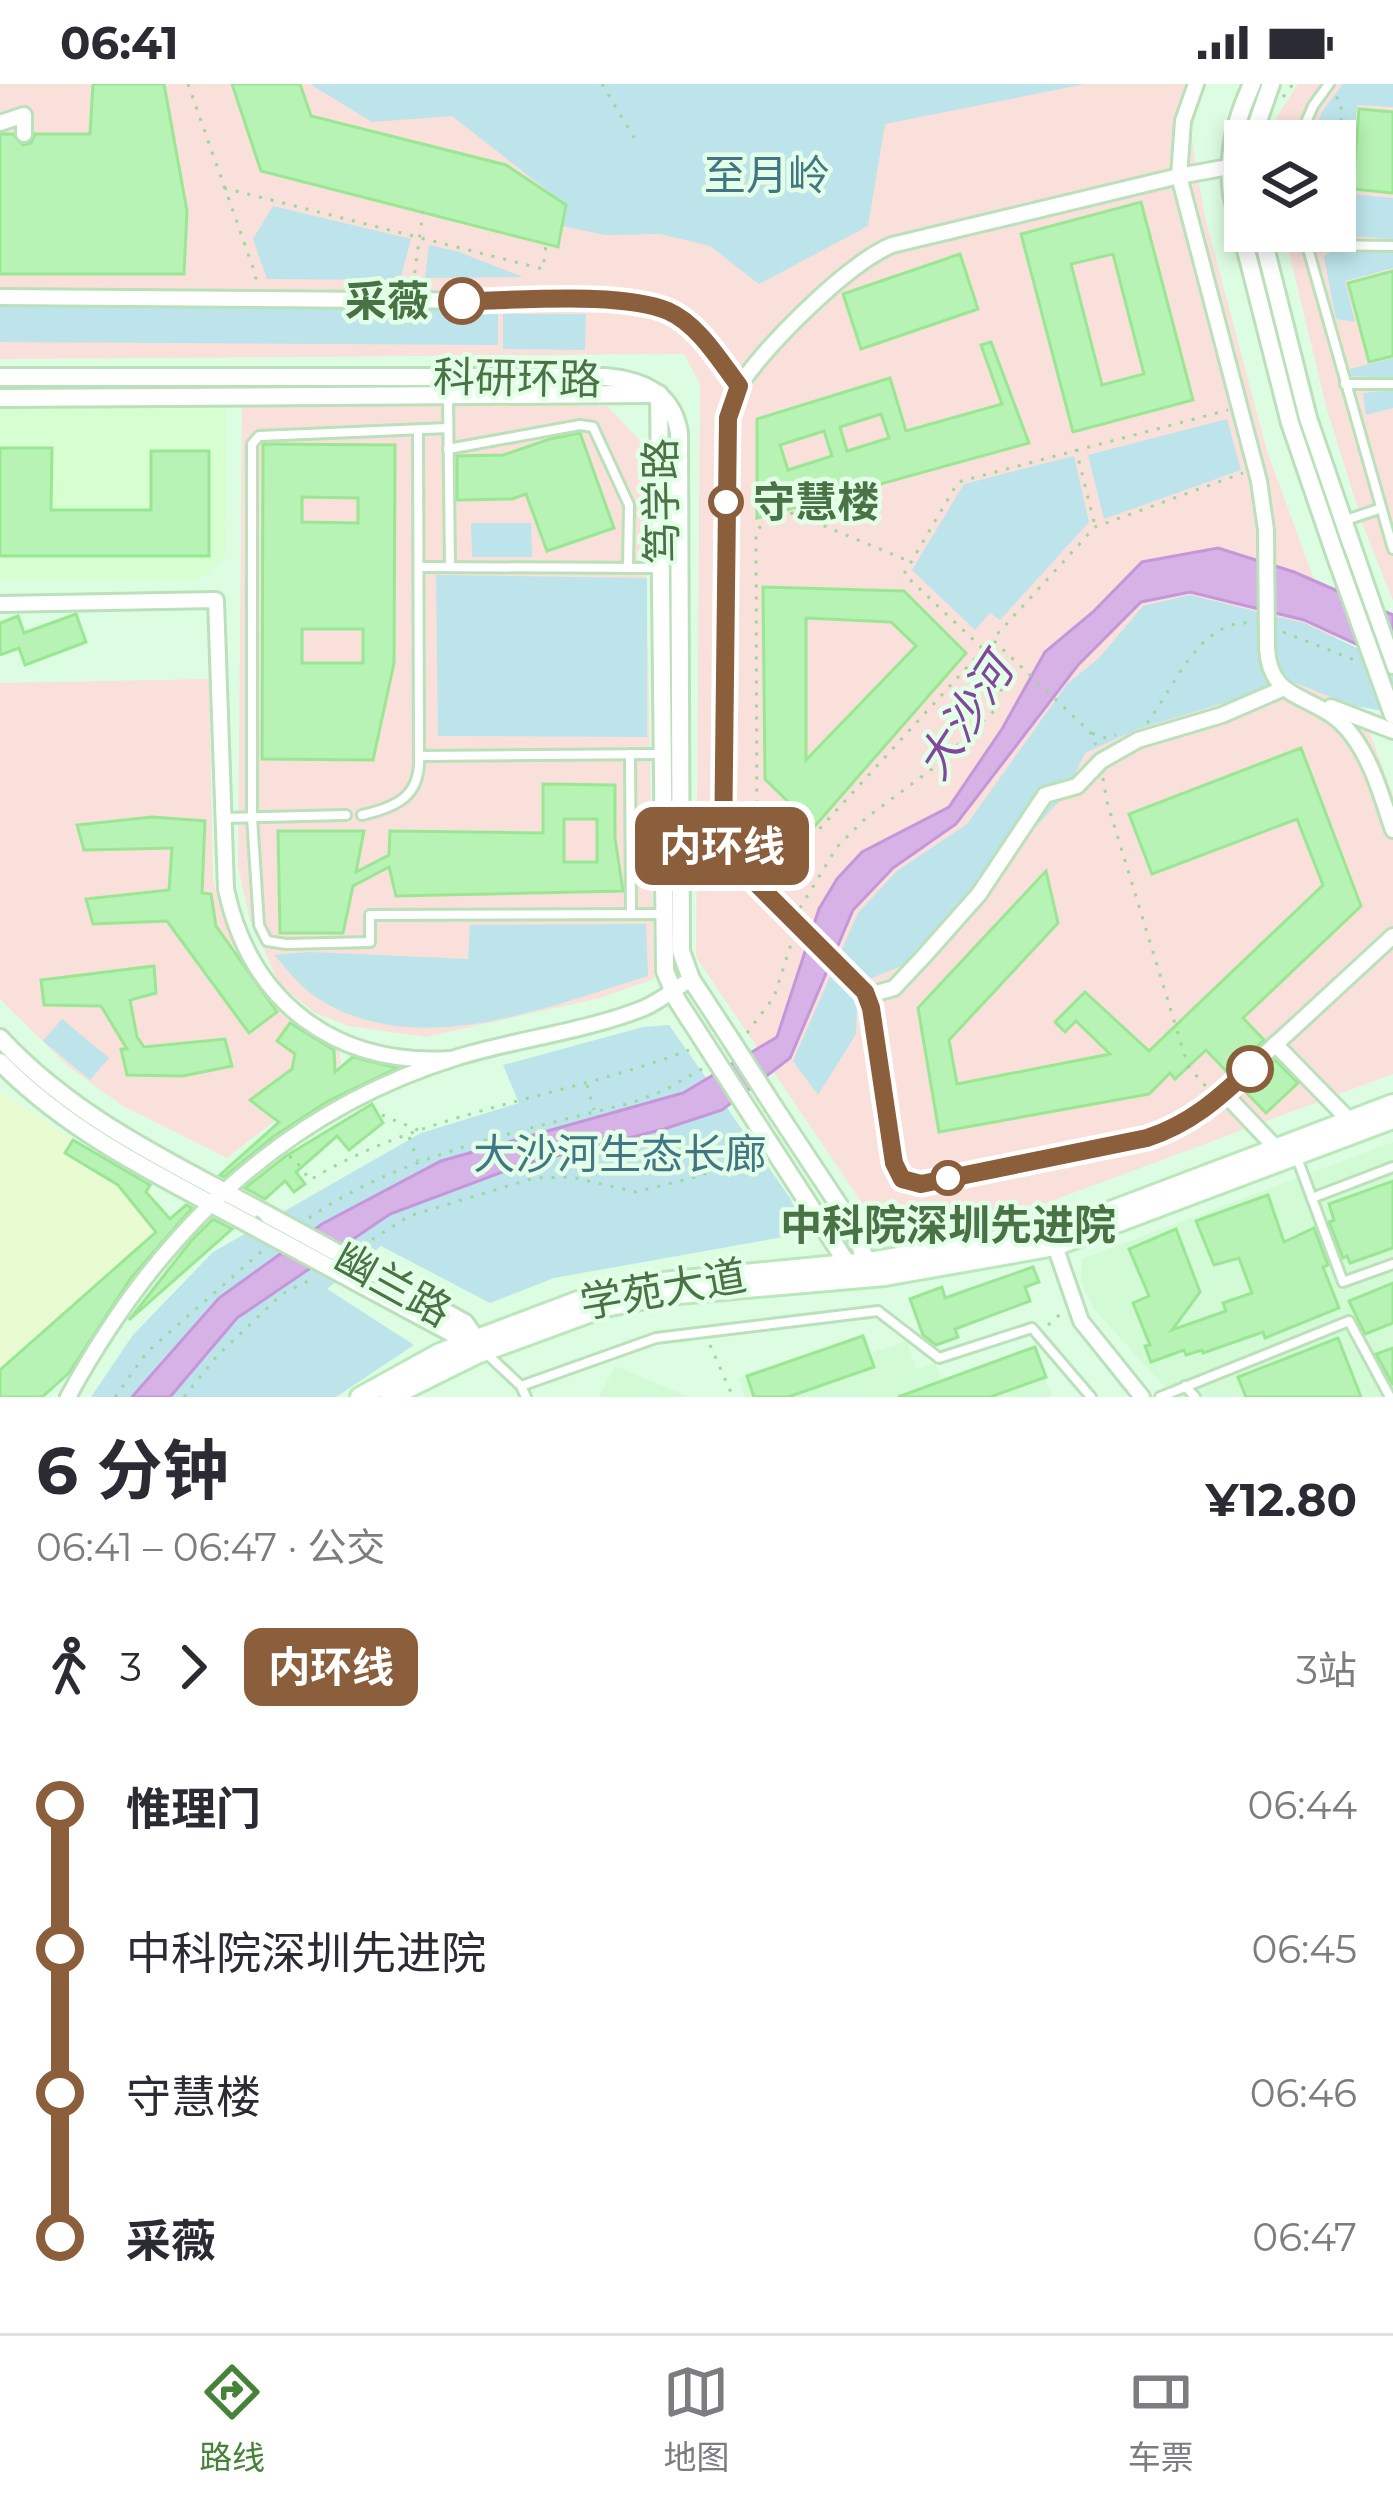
<!DOCTYPE html>
<html lang="zh">
<head>
<meta charset="utf-8">
<style>
	:root { --surface:#fff; --page:#f2f2f3; --text:#2b2b33; --muted:#7c7c81; --line:#e1e1e2; --accent:#468237 }
	body { margin:0; font-family:Montserrat,"Noto Sans SC",sans-serif; background:var(--page); color:var(--text); height:100vh; display:flex; flex-direction:column; font-size:45px; white-space:nowrap }
	* { box-sizing:border-box; margin:0 }
	p { font-size:39px; color:var(--muted) }
	.icon { flex:none; width:66px; height:66px; fill:none; stroke:currentColor; stroke-width:2; stroke-linecap:round; stroke-linejoin:round }
	.map { position:relative; height:1313px; overflow:hidden }
	.drawer { display:flex; flex-direction:column; background:var(--surface); flex:1 }
	.drawer>* { flex:none }
	.badge { padding:0 24px; border-radius:18px; font-size:42px; line-height:78px }
	.controls { position:absolute; left:1224px; top:36px; display:grid; gap:24px }
	.controls a { display:grid; place-items:center; width:132px; height:132px; border-radius:0px; background:var(--surface); box-shadow:0 6px 18px #0003; font-size:60px }
	.map>.badge { position:absolute; translate:-50% -50%; box-shadow:0 0 0 6px #fff }
	.legs { display:flex; align-items:center; gap:18px; height:132px; padding:0 36px; font-size:39px }
	.legs p { margin-inline-start:auto }
	.head { display:flex; align-items:center; justify-content:space-between; height:204px; padding:0 36px }
	h1 { font-size:66px; font-weight:700; line-height:90px }
	ul { padding:0 36px; list-style:none }
	li { display:flex; align-items:center; gap:42px; height:144px; font-size:45px }
	li i { display:grid; place-items:center; width:18px; height:100%; margin:0 15px; background:currentColor }
	li i::after { content:''; width:30px; height:30px; margin:-15px; border:9px solid; border-radius:50%; background:var(--surface) }
	li p { margin-inline-start:auto }
	li:first-child i { background:linear-gradient(#0000 50%,currentColor 0) }
	li:last-child i { background:linear-gradient(currentColor 50%,#0000 0) }
	.status { display:flex; justify-content:space-between; align-items:center; height:84px; padding:0 60px; background:var(--surface); direction:ltr }
	.status svg { height:33px; fill:currentColor }
	.tab-bar { display:flex; justify-content:space-around; align-items:center; height:168px; border-top:3px solid var(--line); background:var(--surface); font-size:33px; color:var(--muted) }
	.tab-bar a { display:grid; justify-items:center; gap:6px }
	.tab-bar .selected { color:var(--accent) }
	.map>svg:first-child { display:block }
	.residential { fill:#d1fad5 }
	.commercial { fill:#d7fed0 }
	.education { fill:#f9e0da }
	.medical { fill:#e9fbd0 }
	.green { fill:#bce4ea }
	.water { fill:#d6b2e6; stroke:#c597d9; stroke-width:3 }
	.building { fill:#b7f3b4; stroke:#9ae793; stroke-width:3; fill-rule:evenodd }
	.lines { fill:none; stroke-linecap:round; stroke-linejoin:round }
	.service-casing { stroke:#bae1ba; stroke-width:14 }
	.minor-casing { stroke:#bae1ba; stroke-width:20 }
	.tertiary-casing { stroke:#bae1ba; stroke-width:22 }
	.secondary-casing { stroke:#b9e8b9; stroke-width:24 }
	.path { stroke:#9cd898; stroke-width:3; stroke-dasharray:3 9; stroke-linecap:butt }
	.service { stroke:#fff; stroke-width:8 }
	.minor { stroke:#fff; stroke-width:14 }
	.tertiary { stroke:#fff; stroke-width:16 }
	.secondary { stroke:#fff; stroke-width:18 }
	.minor-bridge-casing { stroke:#bae1ba; stroke-width:20; stroke-linecap:butt }
	.tertiary-bridge-casing { stroke:#bae1ba; stroke-width:22; stroke-linecap:butt }
	.minor-bridge { stroke:#fff; stroke-width:14 }
	.tertiary-bridge { stroke:#fff; stroke-width:16 }
	.line-1-casing { stroke:#fff; stroke-width:27 }
	.line-1 { stroke:#8b5e3c; stroke-width:18 }
	.stop-1-dot { fill:#fff; stroke:#8b5e3c; stroke-width:6 }
	.labels { text-anchor:middle; dominant-baseline:central; stroke-width:9; stroke-linejoin:round; paint-order:stroke }
	.park-label { font-size:42px; fill:#427585; stroke:#e4ffe8 }
	.stop-label { font-size:42px; font-weight:bold; fill:#4a7345; stroke:#e4ffe8; text-anchor:end }
	.street-label { font-size:42px; fill:#4a7345; stroke:#e4ffe8 }
	.water-label { font-size:45px; font-style:italic; fill:#84469d; stroke:#e4ffe8 }
</style>
</head>
<body>
<div class="status"><b>06:41</b><svg viewBox="0 0 49 12"><path d="M0 12V9h3v3zM5 12V6h3v6zM10 12V3h3v9zM15 12V0h3v12zM26 1h20v11H26zM47 4h2v5h-2z"/></svg></div>
<div class="map">
<svg width="1393" height="1313" viewBox="0 0 1393 1313">
	<rect width="100%" height="100%" fill="#ddfde2"/>
	<g class="residential">
		<polygon points="1393,1058 1393,1313 1174,1313 1094,1225 1081,1198 1082,1175"/>
		<polygon points="864,1250 871,1269 907,1257 916,1285 935,1279 941,1295 1034,1263 1052,1313 745,1313 739,1294"/>
		<polygon points="615,1282 689,1313 599,1313"/>
	</g>
	<polygon class="commercial" points="0,320 226,321 225,474 198,496 0,496"/>
	<g class="education">
		<polygon points="0,0 1203,0 1191,48 1197,89 1206,137 1267,367 1393,712 1393,990 1046,1119 881,1147 696,873 700,300 684,270 0,275"/>
		<polygon points="1298,0 1393,0 1393,517 1363,441 1326,322 1284,147 1335,147 1335,57 1273,57 1276,34"/>
		<polygon points="242,321 607,322 644,361 654,895 600,914 426,953 349,942 315,929 280,901 250,836 238,782"/>
		<polygon points="209,595 213,796 223,834 256,898 286,934 339,965 341,979 332,992 227,1074 123,1022 69,983 0,915 0,599"/>
	</g>
	<polygon class="medical" points="0,1009 152,1105 161,1133 43,1313 0,1313"/>
	<g class="green">
		<polygon points="310,0 1085,0 885,40 868,142 759,200 710,162 660,150 605,151 562,142 566,121 452,32 372,38"/>
		<polygon points="1343,0 1393,0 1393,23 1357,21 1350,110 1393,114 1393,155 1327,150 1335,147 1335,57 1310,57 1323,26"/>
		<polygon points="273,122 411,155 400,196 267,195 253,155"/>
		<polygon points="429,161 459,168 523,193 425,194"/>
		<polygon points="1332,167 1393,169 1393,184 1345,197 1355,238 1336,235 1324,173"/>
		<polygon points="0,221 498,225 498,261 0,258"/>
		<polygon points="503,230 586,230 585,266 503,265"/>
		<polygon points="1393,274 1393,294 1351,292 1350,285"/>
		<polygon points="1393,306 1393,324 1366,331 1363,309"/>
		<polygon points="1227,335 1241,386 1104,435 1088,371"/>
		<polygon points="1074,372 1089,438 1000,536 990,529 975,546 912,486 964,400"/>
		<polygon points="471,439 531,439 532,473 472,473"/>
		<polygon points="436,491 647,494 647,653 438,652"/>
		<polygon points="1190,511 1304,539 1393,581 1393,629 1351,621 1293,598 1138,645 1085,669 1064,712 909,879 867,896 857,918 856,950 818,1011 793,977 858,829 897,787 967,740 1067,600 1099,574 1143,522"/>
		<path d="M 646,840 L 648,892 C 545,923 413,980 313,911 C 299,901 286,884 274,871 L 310,868 L 468,875 L 470,841 Z"/>
		<polygon points="62,935 109,974 90,996 43,957"/>
		<polygon points="669,941 790,1114 805,1144 800,1150 554,1194 490,1219 381,1162 327,1205 414,1261 336,1313 91,1313 133,1251 213,1168 421,1049 519,1019 503,981 643,943"/>
	</g>
	<polygon class="water" points="1218,464 1294,488 1393,531 1393,577 1304,536 1190,508 1141,518 1078,581 956,740 893,784 853,826 790,974 722,1026 664,1045 524,1080 390,1130 237,1234 170,1313 132,1313 219,1214 322,1140 441,1077 683,1009 777,953 819,825 837,795 862,768 949,723 1002,645 1045,568 1093,528 1142,478"/>
	<g class="building">
		<polygon points="93,0 164,0 187,127 184,190 0,190 0,50 13,50 23,61 31,59 35,50 90,50"/>
		<polygon points="232,0 300,0 311,32 506,81 566,121 558,163 261,87"/>
		<polygon points="1359,25 1393,28 1393,109 1353,105"/>
		<path d="M 1141,118 L 1193,316 L 1073,348 L 1021,150 ZM 1113,170 L 1144,290 L 1102,301 L 1071,180 Z"/>
		<polygon points="960,170 978,225 861,265 843,210"/>
		<polygon points="1393,187 1393,272 1369,278 1348,199"/>
		<path d="M 991,258 L 1029,359 L 757,434 L 757,335 L 890,294 L 906,347 L 1002,320 L 981,261 ZM 881,330 L 889,354 L 847,367 L 840,343 ZM 824,347 L 832,372 L 788,386 L 780,361 Z"/>
		<polygon points="580,349 614,444 547,467 526,410 512,415 457,416 457,372 503,371 550,355"/>
		<path d="M 263,360 L 395,361 L 394,579 L 373,676 L 262,675 ZM 302,413 L 358,414 L 358,439 L 302,438 ZM 302,545 L 363,545 L 363,579 L 302,579 Z"/>
		<polygon points="0,364 52,364 51,426 151,426 151,367 209,367 209,472 0,472"/>
		<path d="M 763,503 L 904,507 L 966,569 L 814,743 L 765,695 ZM 806,534 L 891,538 L 916,562 L 806,676 Z"/>
		<polygon points="76,530 86,558 25,581 19,564 0,571 0,539 18,532 24,549"/>
		<polygon points="1301,664 1361,822 1243,934 1264,956 1228,989 1206,966 1175,995 1170,989 1149,1010 939,1048 918,924 1046,787 1058,839 949,956 957,1000 1110,970 1076,937 1065,948 1055,938 1085,908 1149,967 1323,801 1297,735 1152,790 1129,730"/>
		<path d="M 543,700 L 615,701 L 615,754 L 623,807 L 396,812 L 389,783 L 353,802 L 343,849 L 280,849 L 278,747 L 364,747 L 356,788 L 389,771 L 390,747 L 543,749 ZM 564,735 L 597,735 L 597,778 L 564,778 Z"/>
		<polygon points="152,733 205,737 202,809 211,810 216,842 277,928 249,949 167,837 93,840 86,815 169,806 172,764 84,766 77,741"/>
		<polygon points="154,882 156,909 130,916 137,953 144,963 225,955 232,982 183,992 127,991 121,965 127,965 101,922 44,921 41,896"/>
		<polygon points="290,939 334,966 335,988 353,973 397,984 328,1017 273,1053 224,1093 220,1091 279,1038 250,1016 292,985 295,970 277,957"/>
		<polygon points="1275,976 1298,999 1266,1029 1243,1005"/>
		<polygon points="372,1020 383,1039 349,1066 337,1052 296,1088 305,1100 294,1108 285,1097 265,1115 245,1104 286,1072"/>
		<polygon points="73,1056 150,1101 146,1108 170,1135 186,1121 192,1124 131,1194 69,1289 42,1313 0,1313 0,1286 156,1148 118,1101 65,1069"/>
		<polygon points="1393,1097 1393,1164 1350,1179 1347,1172 1343,1174 1329,1138 1334,1136 1329,1120"/>
		<polygon points="1268,1111 1284,1158 1314,1144 1328,1181 1323,1183 1339,1224 1265,1254 1263,1248 1203,1269 1202,1266 1186,1271 1184,1266 1151,1278 1145,1262 1150,1261 1133,1219 1149,1212 1129,1165 1176,1145 1200,1208 1172,1246 1226,1227 1223,1219 1252,1209 1239,1174 1214,1181 1196,1137"/>
		<polygon points="213,1135 232,1145 129,1236 191,1157"/>
		<polygon points="1033,1183 1039,1198 1025,1203 1030,1217 955,1245 958,1253 936,1261 923,1251 910,1215 942,1203 945,1214"/>
		<polygon points="1393,1199 1393,1239 1365,1250 1349,1217"/>
		<polygon points="863,1252 874,1283 788,1313 754,1313 747,1292"/>
		<polygon points="1338,1254 1361,1313 1246,1313 1238,1293"/>
		<polygon points="1035,1263 1046,1293 990,1313 898,1313"/>
		<polygon points="1393,1264 1393,1301 1376,1270"/>
	</g>
	<g class="lines">
		<g class="service-casing">
			<g id="service">
				<polyline points="1298,57 1313,22 1329,0"/>
				<polyline points="1303,147 1393,465"/>
				<polyline points="1307,161 1393,162"/>
				<polyline points="1345,300 1393,300"/>
				<polyline points="448,312 450,483"/>
				<polyline points="448,344 259,352 252,360 252,733 259,841 267,857 286,860 370,858 370,831 662,830"/>
				<polyline points="418,348 419,672 661,670"/>
				<polyline points="448,365 580,341 593,343 629,421 628,484"/>
				<polyline points="1346,436 1379,425"/>
				<polyline points="420,483 659,484"/>
				<polyline points="630,670 631,830"/>
				<path d="M 362,731 C 397,723 421,712 419,672"/>
				<polyline points="223,734 346,731"/>
				<polyline points="1297,1074 1343,1198 1393,1180"/>
				<polyline points="1312,1114 1393,1083"/>
				<polyline points="487,1270 521,1302 526,1313"/>
				<polyline points="521,1302 656,1254 878,1227 939,1274 1032,1244 1091,1313"/>
				<polyline points="1185,1302 1195,1313"/>
				<polyline points="1160,1313 1349,1237 1390,1313"/>
			</g>
		</g>
		<g class="minor-casing">
			<g id="minor">
				<polyline points="1196,0 1183,37 1179,92 1259,397 1266,446"/>
				<polyline points="0,39 24,31 24,50"/>
				<polyline points="0,213 629,218 670,228 691,244 739,302"/>
				<path d="M 0,520 L 216,516 L 226,805 C 250,918 335,982 450,975"/>
				<path d="M 1267,564 C 1270,623 1320,607 1352,651 C 1373,679 1382,714 1393,746"/>
				<polyline points="1331,623 1393,647"/>
				<path d="M 784,830 L 730,776 L 723,766 L 721,753 L 728,334 C 732,323 735,309 741,299 C 770,258 847,180 892,161 L 1179,92 L 1245,80"/>
				<polyline points="865,908 871,924 894,1079 902,1095 921,1100 1147,1054 1175,1045 1201,1029 1393,852"/>
				<polyline points="866,912 894,904 924,872 979,810 1045,711 1077,702 1101,677 1138,656 1222,631 1282,605"/>
				<polyline points="1275,960 1350,1037"/>
				<polyline points="1224,1009 1276,1064"/>
				<polyline points="1055,1162 1081,1237 1142,1313"/>
				<path d="M 68,1313 C 155,1153 279,1028 458,973 C 517,955 587,947 644,924 C 660,917 676,904 691,895"/>
			</g>
		</g>
		<g class="tertiary-casing">
			<g id="tertiary">
				<path d="M 1252,0 C 1235,37 1227,70 1232,111 L 1290,339 L 1335,470"/>
				<polyline points="1251,57 1271,0"/>
				<polyline points="1261,147 1308,334 1393,581"/>
				<path d="M 0,293 L 605,293 C 642,296 673,309 679,349 L 681,867 L 691,895 L 731,956"/>
				<polyline points="659,310 665,887 677,916 854,1190"/>
				<polyline points="0,314 652,310"/>
				<path d="M 0,954 C 75,1035 172,1079 268,1131"/>
				<path d="M 0,978 C 72,1051 162,1093 251,1141"/>
				<polyline points="774,1023 852,1141 870,1187"/>
				<polyline points="380,1192 465,1239 484,1266"/>
				<polyline points="364,1202 474,1261"/>
			</g>
		</g>
		<g class="secondary-casing">
			<g id="secondary">
				<polyline points="360,1313 440,1269 578,1217 663,1198 868,1178 1044,1148 1108,1128 1393,1020"/>
				<polyline points="390,1313 477,1270 605,1223 667,1211 885,1192 1055,1162 1393,1035"/>
			</g>
		</g>
		<g class="path">
			<polyline points="188,0 256,192 255,202"/>
			<polyline points="602,0 639,62"/>
			<polyline points="1283,13 1293,0"/>
			<polyline points="1336,13 1341,17 1341,151"/>
			<polyline points="224,104 543,185 546,160"/>
			<polyline points="413,201 423,128"/>
			<polyline points="1076,365 1095,442"/>
			<polyline points="1283,548 1357,577"/>
			<polyline points="994,557 1090,648 1096,661"/>
			<polyline points="982,564 904,490 958,398 1228,326"/>
			<path d="M 1147,639 C 1174,604 1199,535 1251,539"/>
			<polyline points="1092,649 1106,654 1116,651"/>
			<polyline points="1103,694 1107,718 1188,982 1209,1006"/>
			<polyline points="782,782 757,754 756,448 765,437 793,429 911,478"/>
			<polyline points="771,798 1095,443 1243,389"/>
			<polyline points="800,824 837,763 866,734 932,685 994,627 1012,575"/>
			<polyline points="747,949 774,913 792,857"/>
			<polyline points="587,1001 594,1026"/>
			<polyline points="382,1031 418,1046"/>
			<polyline points="409,1053 418,1077"/>
			<path d="M 289,1073 L 293,1073 L 310,1096 C 426,1026 564,1014 689,966"/>
			<path d="M 309,1134 C 403,1069 526,1046 634,1018 L 665,1006 L 702,985"/>
			<polyline points="362,1162 409,1132 534,1094 571,1093 636,1108 700,1092 754,1067"/>
			<polyline points="1048,1241 1063,1228"/>
			<polyline points="710,1261 733,1313"/>
			<polyline points="115,1313 147,1268 262,1167"/>
			<polyline points="184,1313 217,1272 282,1210 314,1194"/>
		</g>
		<use href="#service" class="service"/>
		<use href="#minor" class="minor"/>
		<use href="#tertiary" class="tertiary"/>
		<use href="#secondary" class="secondary"/>
		<g class="minor-bridge-casing">
			<g id="minor-bridge">
				<polyline points="1266,446 1267,564"/>
				<polyline points="784,830 865,908"/>
			</g>
		</g>
		<g class="tertiary-bridge-casing">
			<g id="tertiary-bridge">
				<polyline points="1335,470 1393,631"/>
				<polyline points="731,956 774,1023"/>
				<polyline points="268,1131 380,1192"/>
				<polyline points="251,1141 364,1202"/>
			</g>
		</g>
		<use href="#minor-bridge" class="minor-bridge"/>
		<use href="#tertiary-bridge" class="tertiary-bridge"/>
	</g>
	<g class="lines">
		<g class="line-1-casing">
			<path id="line-1" d="M 462,217 C 516,217 621,207 668,227 C 698,240 720,277 739,302 L 728,334 L 723,766 L 865,908 L 871,924 L 894,1079 L 902,1095 L 921,1100 L 1147,1054 C 1190,1040 1218,1015 1250,985"/>
		</g>
		<use href="#line-1" class="line-1"/>
	</g>
	<g class="stop-1-dot">
		<circle cx="462" cy="217" r="21"/>
		<circle cx="726" cy="418" r="15"/>
		<circle cx="1250" cy="985" r="21"/>
		<circle cx="948" cy="1094" r="15"/>
	</g>
	<g class="labels">
		<g class="park-label">
			<text x="767" y="91">至月岭</text>
			<text x="620" y="1070">大沙河生态长廊</text>
		</g>
		<g class="stop-label">
			<text x="429" y="217">采薇</text>
			<text x="753" y="418" text-anchor="start">守慧楼</text>
			<text x="948" y="1141" text-anchor="middle">中科院深圳先进院</text>
		</g>
		<g class="street-label">
			<text transform="translate(517 294) rotate(1)">科研环路</text>
			<text transform="translate(661 417) rotate(-91)">笃学路</text>
			<text transform="translate(393 1200) rotate(29)">幽兰路</text>
			<text transform="translate(663 1205) rotate(-10)">学苑大道</text>
		</g>
		<g class="water-label">
			<text transform="translate(964 633) rotate(-57)">大沙河</text>
		</g>
	</g>
</svg>
<div class="controls">
<a><svg class="icon" aria-label="layers" viewBox="0 0 24 24"><path d="M12 4l9 5-9 5-9-5zM3 14l9 5 9-5"/></svg></a>
</div>
<b class="badge" style="left:722px;top:762px;background:#8b5e3c;color:#fff">内环线</b>
</div>
<section class="drawer">
<div class="head"><div><h1>6 分钟</h1><p>06:41 – 06:47 · 公交</p></div><b>¥12.80</b></div>
<div class="legs"><svg class="icon" aria-label="walk" viewBox="0 0 24 24"><circle cx="13" cy="4" r="2"/><path d="M13 8l-2 6 4 7M11 14l-3 7M7 12l3-4h3l4 4"/></svg>3<svg class="icon" aria-label="forward" viewBox="0 0 24 24"><path d="M9 5l7 7-7 7"/></svg><b class="badge" style="background:#8b5e3c;color:#fff">内环线</b><p>3站</p></div>
<ul>
<li><i style="color:#8b5e3c"></i><b>惟理门</b><p>06:44</p></li>
<li><i style="color:#8b5e3c"></i><span>中科院深圳先进院</span><p>06:45</p></li>
<li><i style="color:#8b5e3c"></i><span>守慧楼</span><p>06:46</p></li>
<li><i style="color:#8b5e3c"></i><b>采薇</b><p>06:47</p></li>
</ul>
</section>
<nav class="tab-bar">
<a class="selected"><svg class="icon" aria-label="directions" viewBox="0 0 24 24"><path d="M12 3l9 9-9 9-9-9zM9 14v-3h6M13 9l2 2-2 2"/></svg>路线</a>
<a><svg class="icon" aria-label="map" viewBox="0 0 24 24"><path d="M3 6l6-2 6 2 6-2v14l-6 2-6-2-6 2zM9 4v14M15 6v14"/></svg>地图</a>
<a><svg class="icon" aria-label="tickets" viewBox="0 0 24 24"><path d="M3 7h18v10H3zM15 7v10"/></svg>车票</a>
</nav>
</body>
</html>
